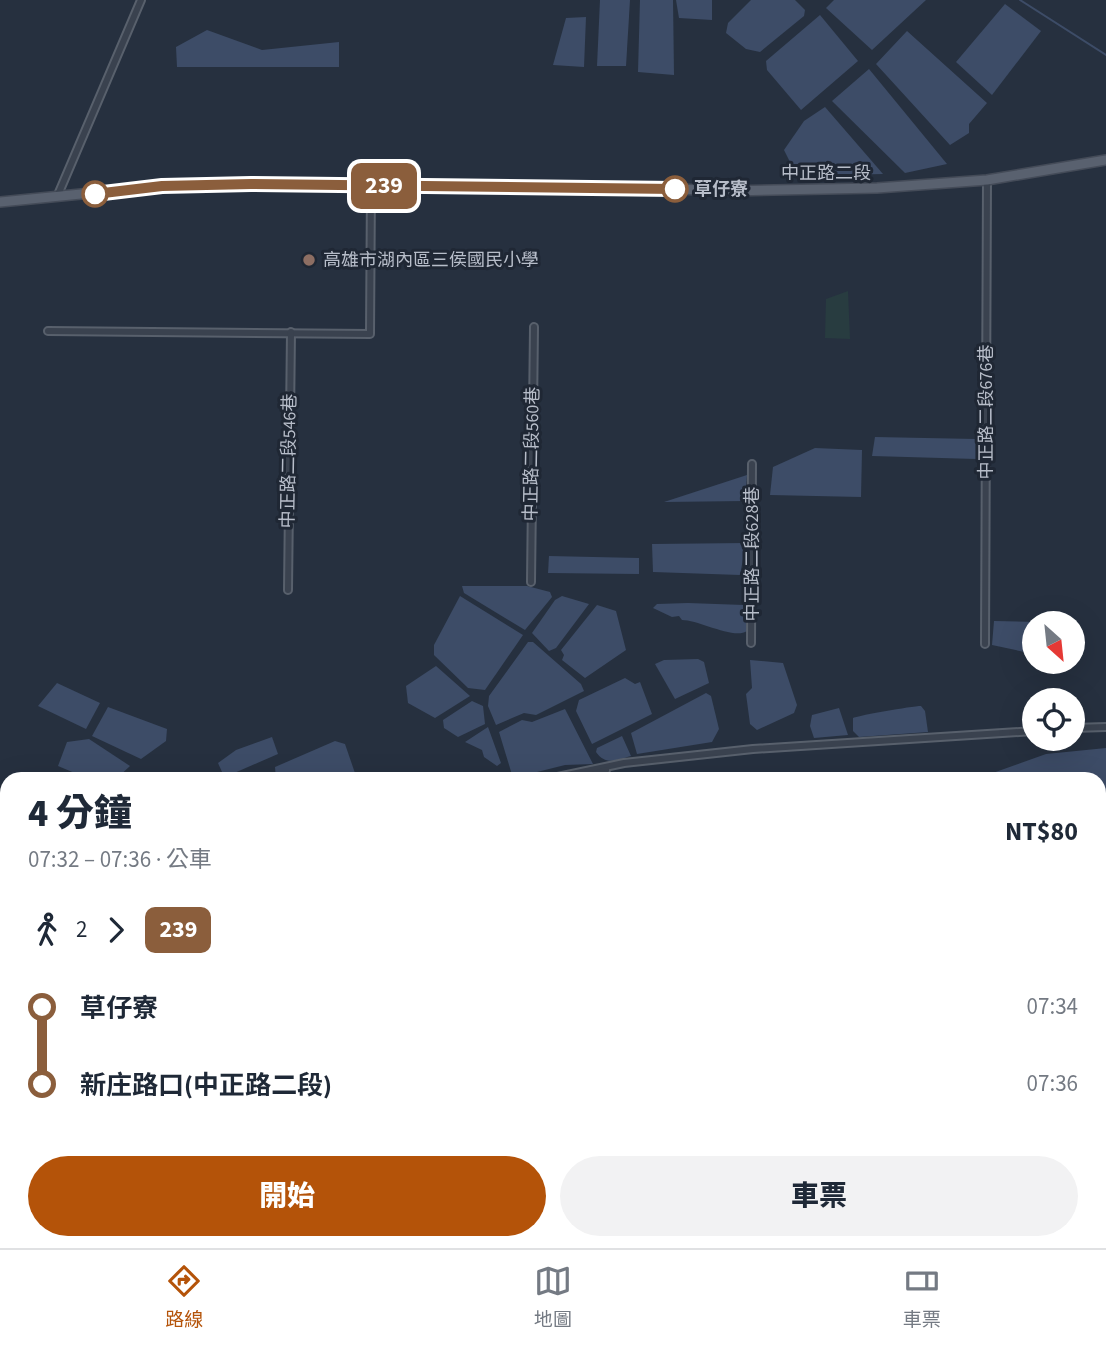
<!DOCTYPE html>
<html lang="zh-TW">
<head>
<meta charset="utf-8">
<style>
	:root { --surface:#fff; --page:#f2f2f3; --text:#1f2937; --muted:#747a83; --line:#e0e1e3; --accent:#b45309 }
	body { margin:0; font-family:"Source Sans 3","Noto Sans TC",sans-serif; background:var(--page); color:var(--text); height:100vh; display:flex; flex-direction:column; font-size:26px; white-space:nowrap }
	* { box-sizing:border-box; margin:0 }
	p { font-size:23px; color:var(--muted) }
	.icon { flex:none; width:38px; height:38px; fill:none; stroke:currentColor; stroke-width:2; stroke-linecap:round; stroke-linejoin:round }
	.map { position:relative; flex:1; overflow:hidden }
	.panel { position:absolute; left:0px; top:772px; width:1106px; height:478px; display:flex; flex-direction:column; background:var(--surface); border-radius:21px 21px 0 0; box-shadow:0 7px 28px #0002 }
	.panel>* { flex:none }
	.badge { padding:0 14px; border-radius:10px; font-size:24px; line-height:46px }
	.needle { width:46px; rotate:153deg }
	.buttons { position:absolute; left:1022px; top:611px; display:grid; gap:14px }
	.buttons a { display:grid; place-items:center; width:63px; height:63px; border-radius:50%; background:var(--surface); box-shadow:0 7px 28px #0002; font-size:35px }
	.map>.badge { position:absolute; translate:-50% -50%; box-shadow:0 0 0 4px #fff }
	.legs { display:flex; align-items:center; gap:10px; height:77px; padding:0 28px; font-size:23px }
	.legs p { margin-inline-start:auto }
	.head { display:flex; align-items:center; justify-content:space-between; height:119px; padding:0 28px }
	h1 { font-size:38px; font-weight:800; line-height:52px }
	.action { display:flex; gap:14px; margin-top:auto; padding:14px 28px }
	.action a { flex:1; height:80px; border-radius:42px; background:var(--accent); color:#fff; font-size:28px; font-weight:800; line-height:80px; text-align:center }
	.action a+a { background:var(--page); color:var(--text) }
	ul { padding:0 28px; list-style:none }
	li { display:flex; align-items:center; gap:24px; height:77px; font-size:26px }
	li i { display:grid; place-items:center; width:10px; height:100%; margin:0 9px; background:currentColor }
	li i::after { content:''; width:18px; height:18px; margin:-9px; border:5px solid; border-radius:50%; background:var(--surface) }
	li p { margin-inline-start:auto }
	li:first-child i { background:linear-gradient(#0000 50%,currentColor 0) }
	li:last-child i { background:linear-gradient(currentColor 50%,#0000 0) }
	.tab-bar { display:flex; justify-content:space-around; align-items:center; height:98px; border-top:2px solid var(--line); background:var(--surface); font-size:19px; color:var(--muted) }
	.tab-bar a { display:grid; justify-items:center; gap:4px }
	.tab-bar .on { color:var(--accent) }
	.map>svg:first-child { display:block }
	.green { fill:#283c40 }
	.water { fill:#3d4c67 }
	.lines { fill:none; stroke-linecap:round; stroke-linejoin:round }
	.stream { stroke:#3d4c67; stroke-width:2 }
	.street-casing { stroke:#58606c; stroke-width:10 }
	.primary-casing { stroke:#444b58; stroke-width:12 }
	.street { stroke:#3a424f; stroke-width:6 }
	.primary { stroke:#59616f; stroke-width:9 }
	.line-1-casing { stroke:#fff; stroke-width:16 }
	.line-1 { stroke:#8b5e3c; stroke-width:10 }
	.stop-1-dot { fill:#fff; stroke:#8b5e3c; stroke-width:3.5 }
	.education-dot { fill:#8d6e63; stroke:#1f2734; stroke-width:2.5 }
	.labels { text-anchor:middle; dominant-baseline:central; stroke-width:6; stroke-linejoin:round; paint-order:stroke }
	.street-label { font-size:18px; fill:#b7bdc9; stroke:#1f2734 }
	.stop-label { font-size:18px; font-weight:bold; fill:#b7bdc9; stroke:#1f2734; text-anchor:start }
	.poi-label { font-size:18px; fill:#b7bdc9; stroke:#1f2734; text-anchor:start }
</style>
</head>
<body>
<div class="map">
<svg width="1106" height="1248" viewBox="0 0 1106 1248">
	<rect width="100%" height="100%" fill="#26303f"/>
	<polygon class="green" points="848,291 850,339 825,338 826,299"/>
	<g class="water">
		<polygon points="600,0 630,0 626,66 597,66"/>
		<polygon points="640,0 673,0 674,75 638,72"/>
		<polygon points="676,0 712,0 712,20 679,18"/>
		<polygon points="751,0 795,0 805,10 804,16 760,52 746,49 726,33 728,23"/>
		<polygon points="834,0 926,0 872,50 826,8"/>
		<polygon points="1005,4 1041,31 992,95 956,62"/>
		<polygon points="820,15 858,61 801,110 767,70 766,61"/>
		<polygon points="586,17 584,67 553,65 566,18"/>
		<polygon points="207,30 262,50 339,42 339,67 177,67 176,47"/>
		<polygon points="907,31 987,103 969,124 969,133 950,145 876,64"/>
		<polygon points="869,69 947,164 905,173 832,101"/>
		<polygon points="825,107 883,174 797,176 784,150 804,121"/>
		<polygon points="875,437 976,439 976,459 872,456"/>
		<polygon points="815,448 862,450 861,497 770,495 773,467"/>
		<polygon points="747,475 745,501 664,502"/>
		<polygon points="746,543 740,575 653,572 652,544"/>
		<polygon points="549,556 639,558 639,574 548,573"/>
		<polygon points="462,586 527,586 550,592 552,597 525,630 464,593"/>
		<polygon points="460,596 523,635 485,690 468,688 434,655 434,645"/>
		<polygon points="562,596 589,604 556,648 549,651 532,633 555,600"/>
		<path d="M 688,603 L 744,605 L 747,631 C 734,640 699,620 682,620 L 679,616 L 672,617 L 653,608 L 657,604 Z"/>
		<polygon points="597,605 616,611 626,650 585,678 562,660 564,655 561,650"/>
		<polygon points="994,621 1040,622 1034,623 1034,654 992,645"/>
		<polygon points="528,642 533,642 581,684 584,691 536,715 524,713 496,725 488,706 489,696"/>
		<polygon points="698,659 704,662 709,683 675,699 655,664 664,660"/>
		<polygon points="750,660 783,663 797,705 794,713 757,730 750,724 746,694 752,688"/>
		<polygon points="436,666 470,696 435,718 408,703 406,686"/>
		<polygon points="625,678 635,684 640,682 652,714 592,744 576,711 579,700"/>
		<polygon points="57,683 100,703 86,729 38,706"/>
		<polygon points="706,693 711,696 719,729 712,742 637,754 631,733"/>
		<polygon points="472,701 483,706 485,724 458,737 444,728 443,720"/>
		<path d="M 921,706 L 925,711 L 928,732 L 859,737 L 853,731 L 853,718 C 856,716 912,706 921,706 Z"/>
		<polygon points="108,707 167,729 166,741 141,759 92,736"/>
		<polygon points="839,708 848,735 814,738 810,726 812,715"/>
		<polygon points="565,709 593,764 565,765 513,778 499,732 522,720 532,722"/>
		<polygon points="488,727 501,763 497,766 484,757 482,750 465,742"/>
		<path d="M 622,736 L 631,756 C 616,760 606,766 596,752 L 597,748 Z"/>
		<polygon points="272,737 278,754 232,774 222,772 218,763 236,750"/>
		<polygon points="89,739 130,766 116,779 89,779 58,766 67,742"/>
		<polygon points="335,741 345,744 357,779 276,779 275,767"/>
		<polygon points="1106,748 1106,866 1099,868 1099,779 976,779 1046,754"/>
		<polygon points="0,1066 7,1068 7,1158 0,1157"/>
		<polygon points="1106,1153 1106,1212 1099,1213 1099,1162"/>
		<polygon points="1043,1242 1097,1243 1098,1248 1036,1248"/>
	</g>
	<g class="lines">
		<g class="stream">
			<polyline points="1020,0 1106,55"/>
			<polyline points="1099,1116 1106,1107"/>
			<polyline points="998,1248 1002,1242"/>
		</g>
		<g class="street-casing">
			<g id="street">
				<polyline points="57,197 141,0"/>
				<polyline points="48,331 370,334 371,186"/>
				<polyline points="531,582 534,327"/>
				<polyline points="288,590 291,332"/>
				<polyline points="751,643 752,464"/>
				<polyline points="985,644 987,180"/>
				<polyline points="1073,728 1106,727"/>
				<polyline points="548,779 624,763 753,749 1034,731"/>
				<polyline points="582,779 606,770"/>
				<polyline points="0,920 7,919"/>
				<polyline points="0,937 7,935"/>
			</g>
		</g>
		<g class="primary-casing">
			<polyline id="primary" points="0,202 162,186 251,184 623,187 729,191 877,188 987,180 1106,160"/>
		</g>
		<use href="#street" class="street"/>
		<use href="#primary" class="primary"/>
	</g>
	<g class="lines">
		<g class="line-1-casing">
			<polyline id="line-1" points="95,194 162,186 251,184 675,189"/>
		</g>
		<use href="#line-1" class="line-1"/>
	</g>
	<g class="stop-1-dot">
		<circle cx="675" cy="189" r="12"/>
		<circle cx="95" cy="194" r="12"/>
	</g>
	<circle class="education-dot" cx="309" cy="260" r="7"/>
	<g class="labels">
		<g class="street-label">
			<text x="826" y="173">中正路二段</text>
			<text transform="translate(986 412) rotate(-90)">中正路二段676巷</text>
			<text transform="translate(532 454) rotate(-89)">中正路二段560巷</text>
			<text transform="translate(289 461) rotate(-89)">中正路二段546巷</text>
			<text transform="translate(752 554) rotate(-90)">中正路二段628巷</text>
		</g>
		<g class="stop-label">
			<text x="694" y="189">草仔寮</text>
		</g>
		<g class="poi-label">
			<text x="323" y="260">高雄市湖內區三侯國民小學</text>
		</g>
	</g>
</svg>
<div class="buttons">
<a><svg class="needle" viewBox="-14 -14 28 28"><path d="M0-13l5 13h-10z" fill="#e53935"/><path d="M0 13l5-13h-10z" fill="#747a83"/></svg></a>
<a><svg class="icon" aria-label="locate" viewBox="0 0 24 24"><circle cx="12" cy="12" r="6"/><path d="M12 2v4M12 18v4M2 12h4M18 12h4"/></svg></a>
</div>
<b class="badge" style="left:384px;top:186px;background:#8b5e3c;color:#fff">239</b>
<section class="panel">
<div class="head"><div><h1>4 分鐘</h1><p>07:32 – 07:36 · 公車</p></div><b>NT$80</b></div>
<div class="legs"><svg class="icon" aria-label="walk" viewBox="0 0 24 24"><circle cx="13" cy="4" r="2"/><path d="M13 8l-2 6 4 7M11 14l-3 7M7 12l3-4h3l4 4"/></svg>2<svg class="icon" aria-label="forward" viewBox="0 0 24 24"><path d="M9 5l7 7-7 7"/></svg><b class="badge" style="background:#8b5e3c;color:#fff">239</b></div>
<ul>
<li><i style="color:#8b5e3c"></i><b>草仔寮</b><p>07:34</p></li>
<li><i style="color:#8b5e3c"></i><b>新庄路口(中正路二段)</b><p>07:36</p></li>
</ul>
<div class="action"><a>開始</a><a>車票</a></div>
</section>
</div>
<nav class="tab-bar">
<a class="on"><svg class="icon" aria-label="directions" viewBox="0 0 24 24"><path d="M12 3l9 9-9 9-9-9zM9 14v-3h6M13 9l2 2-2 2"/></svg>路線</a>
<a><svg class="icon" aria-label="map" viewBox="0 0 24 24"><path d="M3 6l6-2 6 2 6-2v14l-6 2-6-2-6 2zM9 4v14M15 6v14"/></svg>地圖</a>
<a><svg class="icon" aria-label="tickets" viewBox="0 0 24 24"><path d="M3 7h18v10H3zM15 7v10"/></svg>車票</a>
</nav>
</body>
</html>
